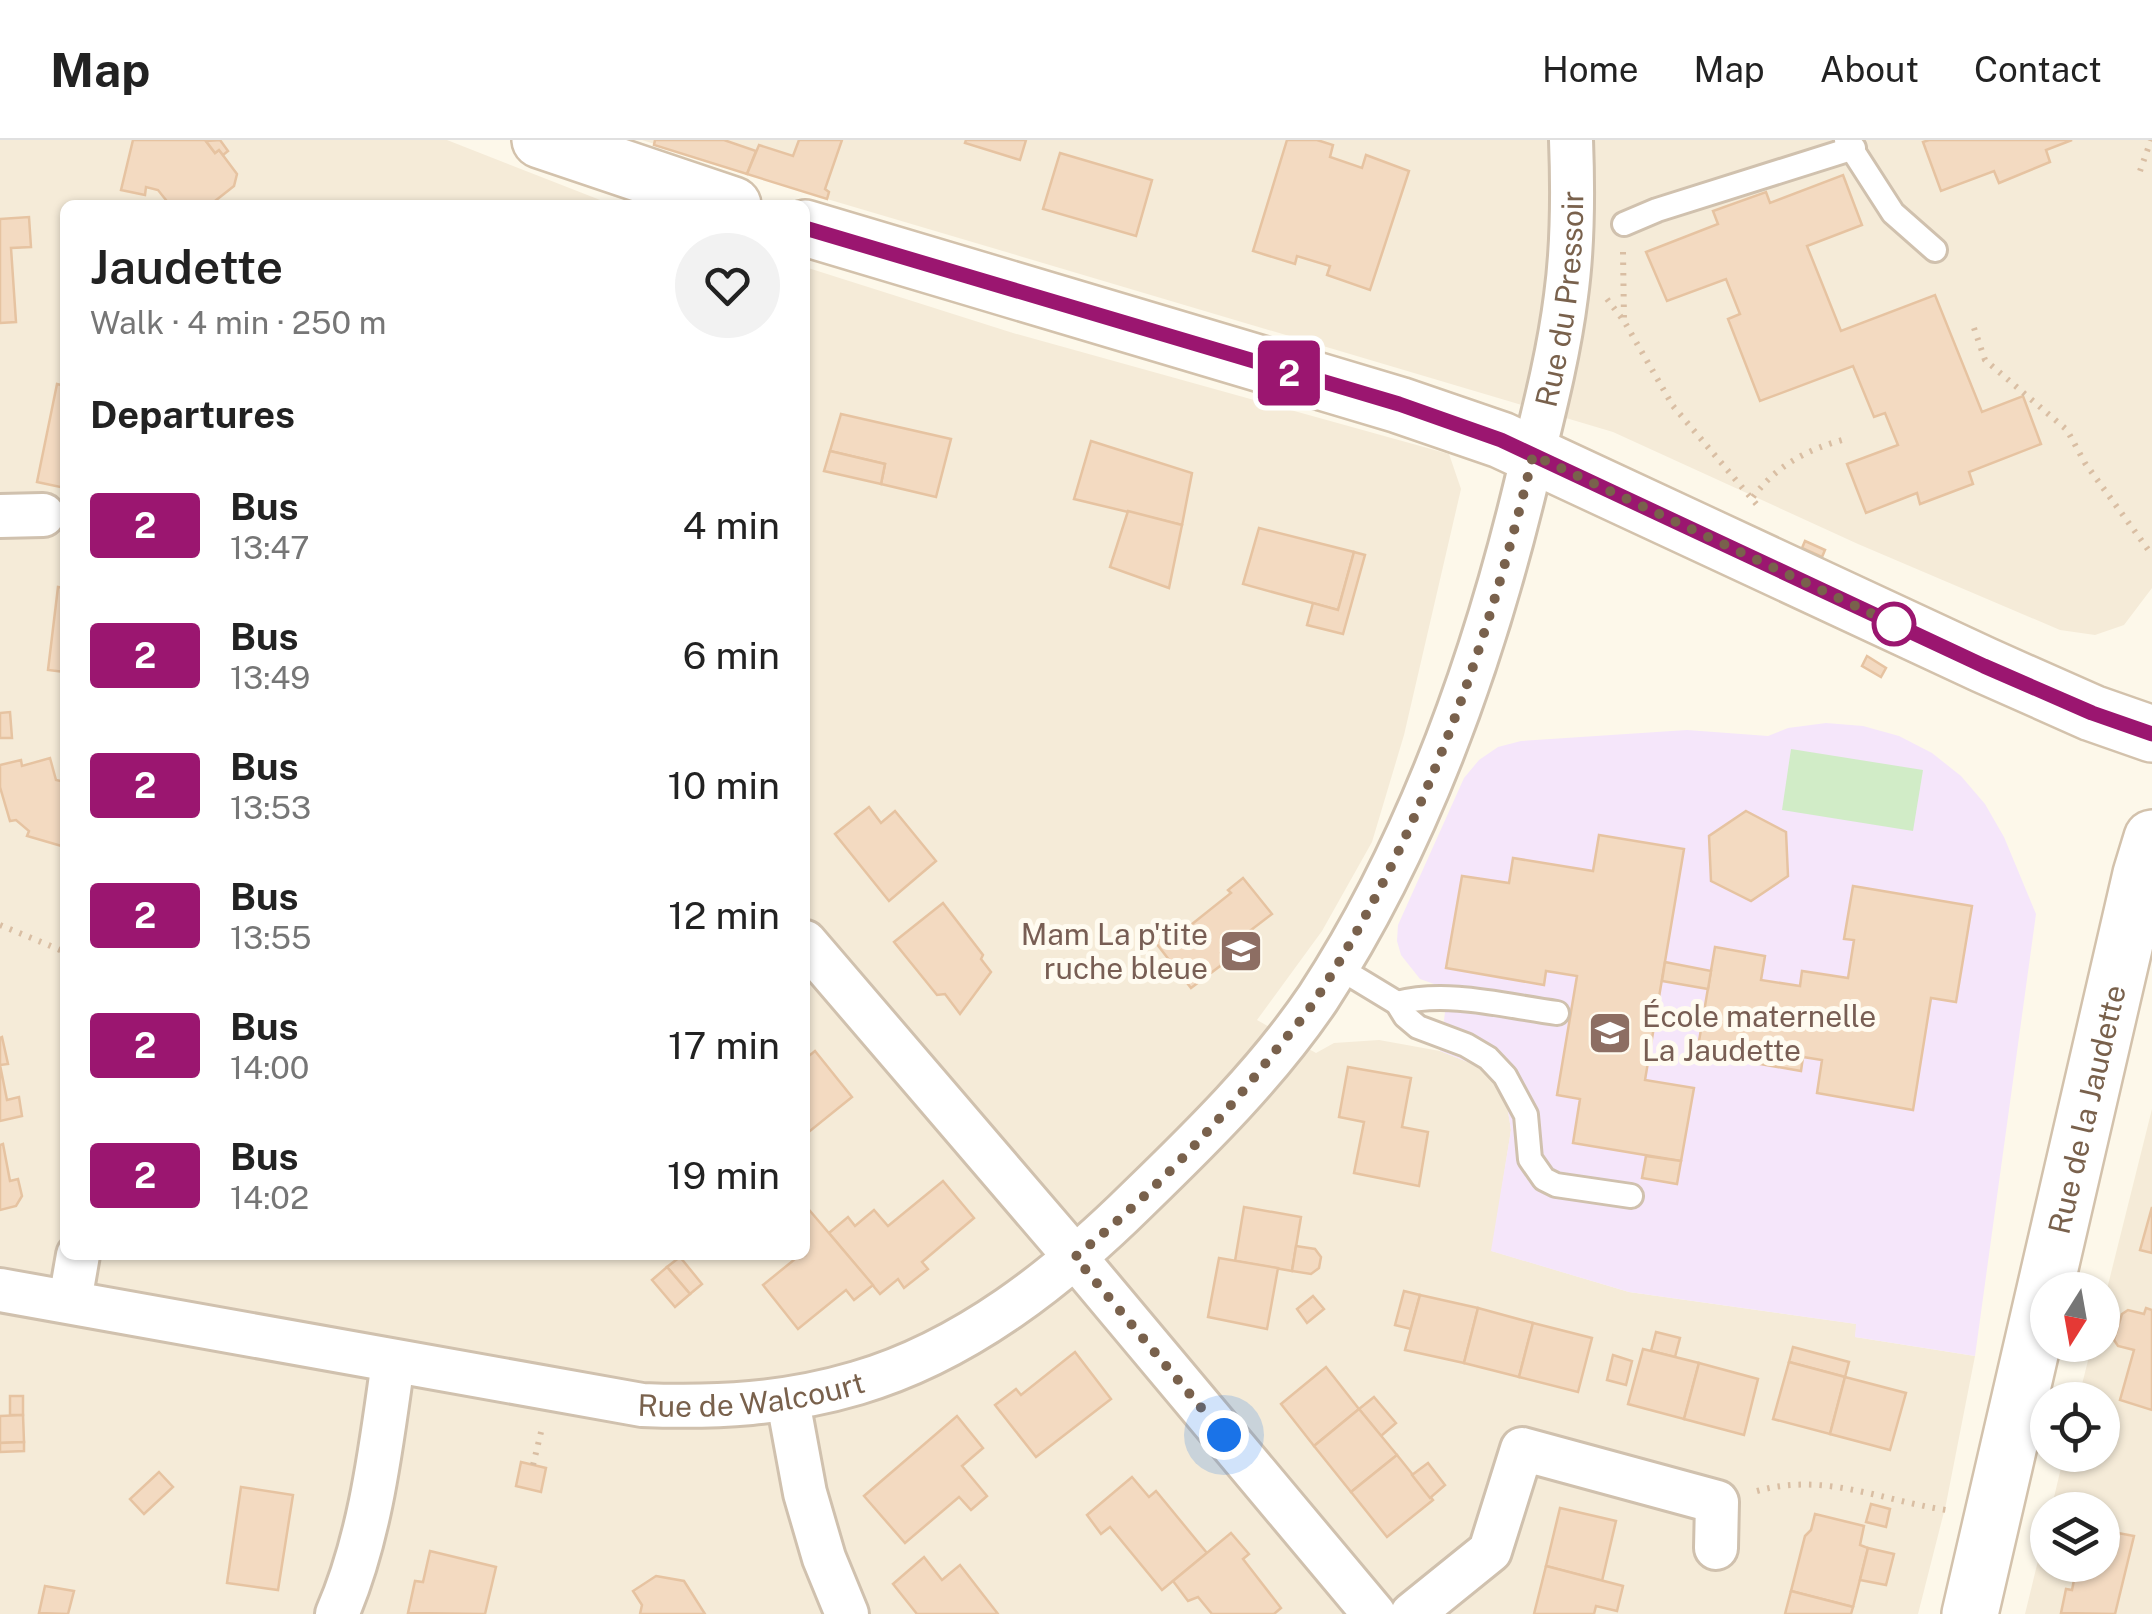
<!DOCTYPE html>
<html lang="en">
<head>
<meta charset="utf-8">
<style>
	:root { --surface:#fff; --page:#f2f2f2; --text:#222; --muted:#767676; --line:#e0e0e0 }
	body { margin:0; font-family:"Public Sans",sans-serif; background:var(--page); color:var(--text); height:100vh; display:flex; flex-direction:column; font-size:38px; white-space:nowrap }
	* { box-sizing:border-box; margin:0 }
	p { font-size:32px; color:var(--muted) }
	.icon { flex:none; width:55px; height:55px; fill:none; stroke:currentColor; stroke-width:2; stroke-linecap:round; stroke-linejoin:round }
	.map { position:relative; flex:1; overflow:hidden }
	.drawer { position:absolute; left:60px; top:60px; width:750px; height:1060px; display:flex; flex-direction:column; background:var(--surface); border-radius:15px; box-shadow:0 2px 8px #0004 }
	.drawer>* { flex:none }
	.badge { padding:0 20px; border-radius:8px; font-size:35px; line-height:65px }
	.needle { width:65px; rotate:191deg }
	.controls { position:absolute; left:2030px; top:1132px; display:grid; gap:20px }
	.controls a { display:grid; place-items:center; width:90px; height:90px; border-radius:50%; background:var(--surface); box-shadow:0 2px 8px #0004; font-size:50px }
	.you { position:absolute; width:50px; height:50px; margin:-25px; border:8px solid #fff; border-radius:50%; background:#1a73e8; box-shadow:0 0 0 15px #1a73e833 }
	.map>.badge { position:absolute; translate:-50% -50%; box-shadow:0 0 0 5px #fff }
	h2 { padding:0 30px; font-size:38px; line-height:90px }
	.round { display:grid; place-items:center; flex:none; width:105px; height:105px; border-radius:52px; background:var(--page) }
	.head { display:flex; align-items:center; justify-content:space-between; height:170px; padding:0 30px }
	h1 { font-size:48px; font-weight:600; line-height:75px }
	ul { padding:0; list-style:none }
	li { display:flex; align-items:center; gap:30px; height:130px; padding:0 30px }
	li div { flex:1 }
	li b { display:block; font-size:38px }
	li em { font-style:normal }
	li .badge { min-width:110px; font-weight:700; text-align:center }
	header { display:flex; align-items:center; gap:60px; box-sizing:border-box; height:140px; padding:0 50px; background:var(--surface); border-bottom:2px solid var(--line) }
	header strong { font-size:48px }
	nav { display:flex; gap:55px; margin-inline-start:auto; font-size:35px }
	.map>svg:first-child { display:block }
	.residential { fill:#f5ebd8 }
	.education { fill:#f5e6fa }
	.green { fill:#d1ecc7 }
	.building { fill:#f3dac1; stroke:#e6c3a1; stroke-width:2.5 }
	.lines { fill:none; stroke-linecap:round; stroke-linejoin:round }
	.lane-casing { stroke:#d0c1ae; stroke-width:28 }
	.street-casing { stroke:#d0c1ae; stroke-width:48 }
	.secondary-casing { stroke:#d3c2ac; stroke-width:60 }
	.path { stroke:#d9bea3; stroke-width:6; stroke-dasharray:2.5 8; stroke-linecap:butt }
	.lane { stroke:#fff; stroke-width:22 }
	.street { stroke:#fff; stroke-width:42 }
	.secondary { stroke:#fff; stroke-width:55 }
	.line-casing { stroke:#fff; stroke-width:22 }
	.line { stroke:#9b1670; stroke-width:15 }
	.walk { stroke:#79614c; stroke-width:10; stroke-dasharray:0 18 }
	.stop-dot { fill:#fff; stroke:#9b1670; stroke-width:5 }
	.labels { text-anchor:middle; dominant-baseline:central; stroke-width:10; stroke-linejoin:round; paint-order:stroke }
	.street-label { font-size:30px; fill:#79614c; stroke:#fffbf0 }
	.education-label { font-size:30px; fill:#785e54; stroke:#fffbf0; text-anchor:end }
</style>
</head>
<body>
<header>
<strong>Map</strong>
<nav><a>Home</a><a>Map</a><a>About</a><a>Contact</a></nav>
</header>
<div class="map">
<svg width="2152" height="1474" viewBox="0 0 2152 1474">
	<rect width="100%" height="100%" fill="#fdf8ea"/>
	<g class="residential">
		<polygon points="0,0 447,0 613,65 65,65 65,1115 805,1115 805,127 1013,193 1449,314 1461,349 1404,595 1372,702 1322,791 1257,880 1316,913 1334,903 1379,900 1440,911 1475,925 1497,944 1506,959 1511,990 1492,1111 1629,1152 1857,1184 1855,1197 1975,1216 1946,1364 1918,1474 0,1474"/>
		<polygon points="642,0 2152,0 2152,448 2124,485 2095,495 2060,490 1858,404 1613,292 827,59"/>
		<polygon points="2152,969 2152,1474 2025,1474 2047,1384 2048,1425 2102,1425 2102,1370 2051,1370 2064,1315 2102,1315 2102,1260 2078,1260 2092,1205 2102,1205 2103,1165"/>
	</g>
	<polygon class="education" points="1826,583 1863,586 1899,596 1932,613 1961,636 1985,664 2004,697 2036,774 1975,1216 1855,1197 1856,1184 1629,1152 1491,1111 1511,990 1506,959 1497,944 1475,925 1440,911 1448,849 1420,839 1401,815 1397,801 1398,785 1464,638 1479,620 1498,607 1521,601 1687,590 1768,596 1788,588"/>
	<polygon class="green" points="1791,609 1923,630 1913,691 1782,670"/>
	<g class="building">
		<polygon points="133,0 205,0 215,13 219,10 237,34 234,46 215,61 218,65 170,65 158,50 146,47 145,55 121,50"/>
		<polygon points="220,0 228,11 223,15 219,10 215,13 206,1"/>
		<polygon points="655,0 724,0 756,11 747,34 654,5"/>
		<polygon points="799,0 842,0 825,49 829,52 827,59 747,34 759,5 793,16"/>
		<polygon points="966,0 1026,0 1020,20 965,3"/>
		<polygon points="1287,0 1317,0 1333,5 1330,17 1362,28 1366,15 1409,31 1370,150 1327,135 1330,126 1297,116 1295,124 1253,111"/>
		<polygon points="1929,0 2072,0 2046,10 2050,22 1999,43 1994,31 1941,51 1923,2"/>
		<polygon points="1060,13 1152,40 1136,96 1043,69"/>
		<polygon points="1843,35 1862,85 1807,106 1841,191 1935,155 1982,272 2023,256 2041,304 1969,332 1973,344 1920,364 1917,353 1866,373 1847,324 1898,305 1885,273 1874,277 1853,226 1760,261 1728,179 1740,174 1726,139 1667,161 1646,112 1718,84 1713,71 1766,52 1770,63"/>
		<polygon points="29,77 31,107 11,108 16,182 0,183 0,79"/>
		<polygon points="57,244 65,246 65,348 37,342"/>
		<polygon points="841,274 951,299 936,357 881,344 885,324 830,311"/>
		<polygon points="1091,301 1192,333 1182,385 1074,359"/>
		<polygon points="830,311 885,324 881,344 824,331"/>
		<polygon points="1128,371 1182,385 1169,448 1110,427"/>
		<polygon points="1259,388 1354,412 1338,470 1243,444"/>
		<polygon points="1805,401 1825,410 1822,417 1802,408"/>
		<polygon points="1354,412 1365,415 1343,494 1307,485 1313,463 1338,470"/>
		<polygon points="58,447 65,448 65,532 48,530"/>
		<polygon points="1867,516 1886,528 1881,537 1862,526"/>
		<polygon points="10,572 12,598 0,598 0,573"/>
		<polygon points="50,618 56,640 65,642 65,707 27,696 29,691 16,680 10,681 0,647 0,625 21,620 22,626"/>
		<polygon points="869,667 881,683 895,671 936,721 889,761 835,694"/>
		<polygon points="1746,671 1786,692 1788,736 1751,761 1711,741 1709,696"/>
		<polygon points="1599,695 1684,709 1645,940 1694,948 1681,1021 1573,1003 1580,959 1557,955 1577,836 1546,831 1544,845 1446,828 1462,736 1509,743 1513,718 1593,731"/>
		<polygon points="1243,738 1272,774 1221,813 1228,820 1191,848 1156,803 1167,795 1172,800 1231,753 1228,750"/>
		<polygon points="1853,746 1972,766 1956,862 1931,858 1913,970 1817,953 1822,920 1803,917 1801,931 1697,913 1715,807 1765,816 1761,840 1800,846 1802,831 1848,838 1854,800 1844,799"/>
		<polygon points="943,763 983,815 981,819 991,832 960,874 945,854 937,855 894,802"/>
		<polygon points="1665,822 1711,831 1708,849 1662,841"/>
		<polygon points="2,897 8,924 0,925 7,960 19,957 22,976 0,981 0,898"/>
		<polygon points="815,911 852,957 805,995 805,919"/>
		<polygon points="1348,927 1411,938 1402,987 1428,992 1419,1046 1354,1033 1364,982 1339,977"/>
		<polygon points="3,1004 10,1041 18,1039 22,1056 16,1066 0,1070 0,1005"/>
		<polygon points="1646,1016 1681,1021 1677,1044 1642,1038"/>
		<polygon points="943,1041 974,1078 922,1122 928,1129 904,1148 898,1139 880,1154 829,1093 848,1077 855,1086 874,1070 888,1086"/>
		<polygon points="805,1065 873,1145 854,1160 846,1150 798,1189 763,1145 800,1115 805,1115"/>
		<polygon points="1244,1067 1301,1077 1292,1131 1235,1121"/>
		<polygon points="2152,1067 2152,1113 2140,1110"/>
		<polygon points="1296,1106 1315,1109 1321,1117 1319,1128 1311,1134 1292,1131"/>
		<polygon points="680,1117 702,1144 690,1154 667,1127"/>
		<polygon points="1219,1118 1278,1128 1267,1189 1208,1177"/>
		<polygon points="667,1127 690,1154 675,1167 652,1140"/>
		<polygon points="1404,1151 1420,1155 1411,1189 1395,1185"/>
		<polygon points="1420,1155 1478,1168 1464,1223 1405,1210"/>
		<polygon points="1313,1156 1324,1169 1307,1183 1297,1169"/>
		<polygon points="1478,1168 1533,1183 1519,1237 1464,1223"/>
		<polygon points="2146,1168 2152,1170 2152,1270 2120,1260 2134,1210 2118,1206 2114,1200 2122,1174 2128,1170 2144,1174"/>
		<polygon points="1533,1183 1592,1198 1578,1252 1519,1237"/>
		<polygon points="1656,1192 1680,1198 1675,1217 1651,1211"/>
		<polygon points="1793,1207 1849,1222 1845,1237 1789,1222"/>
		<polygon points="1643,1209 1699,1223 1684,1279 1628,1264"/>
		<polygon points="1075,1212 1111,1259 1036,1317 995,1265 1016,1249 1021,1255"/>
		<polygon points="1613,1215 1632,1221 1626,1245 1607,1240"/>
		<polygon points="1789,1222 1845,1237 1830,1294 1773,1279"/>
		<polygon points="1699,1223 1758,1239 1744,1295 1684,1279"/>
		<polygon points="1326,1227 1359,1269 1314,1306 1281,1264"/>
		<polygon points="1845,1237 1906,1253 1890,1310 1830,1294"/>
		<rect x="10" y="1256" width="13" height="19"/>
		<polygon points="1374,1257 1396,1283 1381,1296 1359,1269"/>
		<polygon points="1359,1269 1397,1315 1351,1352 1314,1306"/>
		<polygon points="23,1275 24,1302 0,1303 0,1276"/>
		<polygon points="957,1276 983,1308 962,1326 987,1356 971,1370 959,1357 905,1403 864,1356"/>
		<polygon points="24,1302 24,1311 0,1312 0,1303"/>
		<polygon points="1397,1315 1433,1360 1387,1397 1351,1352"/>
		<polygon points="521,1322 546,1328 541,1352 516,1346"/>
		<polygon points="1428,1323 1445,1345 1430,1358 1412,1335"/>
		<polygon points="159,1332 173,1347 144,1374 130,1359"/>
		<polygon points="1132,1337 1149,1357 1156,1351 1207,1413 1162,1450 1110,1387 1101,1394 1087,1375"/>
		<polygon points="241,1347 293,1355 278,1450 227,1443"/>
		<polygon points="1871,1364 1890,1369 1886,1387 1866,1382"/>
		<polygon points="1560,1368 1616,1381 1602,1441 1546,1426"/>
		<polygon points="1815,1374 1864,1386 1860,1405 1868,1408 1853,1467 1791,1451 1805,1396 1811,1390"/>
		<polygon points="2102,1390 2134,1396 2115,1474 2061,1473 2066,1449 2072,1450 2077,1425 2102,1425"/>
		<polygon points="1231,1393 1249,1414 1243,1419 1281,1468 1274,1474 1212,1474 1198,1457 1188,1461 1173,1441"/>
		<polygon points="1868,1408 1894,1414 1886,1445 1860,1440"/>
		<polygon points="430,1411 496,1427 485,1474 408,1473 415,1441 423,1442"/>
		<polygon points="924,1417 942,1440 960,1425 998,1474 917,1474 893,1444"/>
		<polygon points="1546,1426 1623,1446 1617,1471 1596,1466 1594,1474 1534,1474"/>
		<polygon points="656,1436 684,1441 705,1474 640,1474 642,1465 633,1451"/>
		<polygon points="45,1446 74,1451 68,1474 39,1473"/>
		<polygon points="1791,1451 1853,1467 1851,1474 1785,1474"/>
	</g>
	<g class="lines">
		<g class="lane-casing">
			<g id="lane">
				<polyline points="1846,0 1893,73 1935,110"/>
				<polyline points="1624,84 1657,70 1854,8"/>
				<polyline points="1336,826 1397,863 1405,876 1418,887 1466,905 1488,918 1505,936 1526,975 1530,1019 1544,1039 1556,1045 1631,1056"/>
				<path d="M 1397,863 C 1448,850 1505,866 1557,873"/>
			</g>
		</g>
		<g class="street-casing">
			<g id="street">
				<polyline points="0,376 43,375"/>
				<polyline points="805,802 1075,1117 1374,1474"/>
				<path id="s1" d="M 0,1150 L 642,1265 C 717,1268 786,1264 857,1243 C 966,1211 1059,1137 1138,1059 C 1202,997 1268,932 1318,858 C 1419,703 1483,522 1526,344 C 1541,282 1558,220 1566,156 C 1573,105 1573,52 1571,0"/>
				<polyline points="70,1161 78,1115"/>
				<polyline points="788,1261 805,1353 824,1418 847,1474"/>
				<path d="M 337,1474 C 371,1396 381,1306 393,1222"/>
				<polyline points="1412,1474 1490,1411 1522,1309 1717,1362 1716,1408"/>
			</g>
		</g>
		<g class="secondary-casing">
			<g id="secondary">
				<polyline points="540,0 733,65"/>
				<polyline points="805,88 1399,265 1501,300 1984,525 2092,573 2152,594"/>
				<path id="s2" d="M 1970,1474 L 2141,734 L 2152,698"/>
			</g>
		</g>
		<g class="path">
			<polyline points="2140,31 2151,0"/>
			<polyline points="1623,112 1624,180"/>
			<polyline points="1607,159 1624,181 1673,266 1758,366"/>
			<polyline points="1974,188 1985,220 2067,290 2085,323 2152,415"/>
			<path d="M 1753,357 C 1777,325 1808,309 1846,299"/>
			<polyline points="0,785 65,812"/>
			<polyline points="533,1325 542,1288"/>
			<path d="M 1757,1351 C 1824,1332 1880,1360 1946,1370"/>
		</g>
		<use href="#lane" class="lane"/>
		<use href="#street" class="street"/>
		<use href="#secondary" class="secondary"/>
	</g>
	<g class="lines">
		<g class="line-casing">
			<polyline id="line" points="805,88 1399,264 1501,300 1984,526 2092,573 2152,594"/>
		</g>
		<use href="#line" class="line"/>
		<path class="walk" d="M 1224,1295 L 1075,1117 C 1149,1057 1218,985 1276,910 C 1290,893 1306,875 1318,856 C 1424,691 1488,505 1533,315 L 1894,484"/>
	</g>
	<defs>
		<g id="school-square" transform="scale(2.25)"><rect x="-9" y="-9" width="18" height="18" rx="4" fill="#8d6e63" stroke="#fffbf0"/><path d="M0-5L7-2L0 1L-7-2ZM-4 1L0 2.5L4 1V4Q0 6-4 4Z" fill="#fff"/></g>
	</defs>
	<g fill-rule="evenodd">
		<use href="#school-square" x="1241" y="811"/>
		<use href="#school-square" x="1610" y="893"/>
	</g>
	<circle class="stop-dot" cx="1894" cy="484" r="20"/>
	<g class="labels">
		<g class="street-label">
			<text stroke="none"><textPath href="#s1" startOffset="2225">Rue du Pressoir</textPath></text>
			<text stroke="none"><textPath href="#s2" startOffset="518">Rue de la Jaudette</textPath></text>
			<text stroke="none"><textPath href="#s1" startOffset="762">Rue de Walcourt</textPath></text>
		</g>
		<g class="education-label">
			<text x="1208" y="794">Mam La p'tite<tspan x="1208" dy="34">ruche bleue</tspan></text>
			<text x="1642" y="876" text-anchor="start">École maternelle<tspan x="1642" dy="34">La Jaudette</tspan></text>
		</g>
	</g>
</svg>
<div class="controls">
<a><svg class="needle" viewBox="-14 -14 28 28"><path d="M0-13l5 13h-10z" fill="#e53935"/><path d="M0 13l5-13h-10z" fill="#767676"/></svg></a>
<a><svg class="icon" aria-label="locate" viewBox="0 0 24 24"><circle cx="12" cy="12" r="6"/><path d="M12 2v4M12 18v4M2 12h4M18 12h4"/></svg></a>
<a><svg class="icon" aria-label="layers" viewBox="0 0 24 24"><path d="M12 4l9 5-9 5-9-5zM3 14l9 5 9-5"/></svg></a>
</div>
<div class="you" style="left:1224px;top:1295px"></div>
<b class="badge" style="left:1289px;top:233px;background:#9b1670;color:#fff">2</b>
<section class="drawer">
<div class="head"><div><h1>Jaudette</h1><p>Walk · 4 min · 250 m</p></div><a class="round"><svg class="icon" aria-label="heart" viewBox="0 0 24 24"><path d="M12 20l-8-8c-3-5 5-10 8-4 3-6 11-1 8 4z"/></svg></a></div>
<h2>Departures</h2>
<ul>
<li><span class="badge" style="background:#9b1670;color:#fff">2</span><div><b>Bus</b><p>13:47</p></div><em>4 min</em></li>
<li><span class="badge" style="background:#9b1670;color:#fff">2</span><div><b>Bus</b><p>13:49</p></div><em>6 min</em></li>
<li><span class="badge" style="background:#9b1670;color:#fff">2</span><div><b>Bus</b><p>13:53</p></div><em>10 min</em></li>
<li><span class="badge" style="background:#9b1670;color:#fff">2</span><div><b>Bus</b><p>13:55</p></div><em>12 min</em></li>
<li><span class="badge" style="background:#9b1670;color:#fff">2</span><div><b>Bus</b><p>14:00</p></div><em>17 min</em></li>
<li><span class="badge" style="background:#9b1670;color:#fff">2</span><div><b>Bus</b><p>14:02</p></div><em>19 min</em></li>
</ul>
</section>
</div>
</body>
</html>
